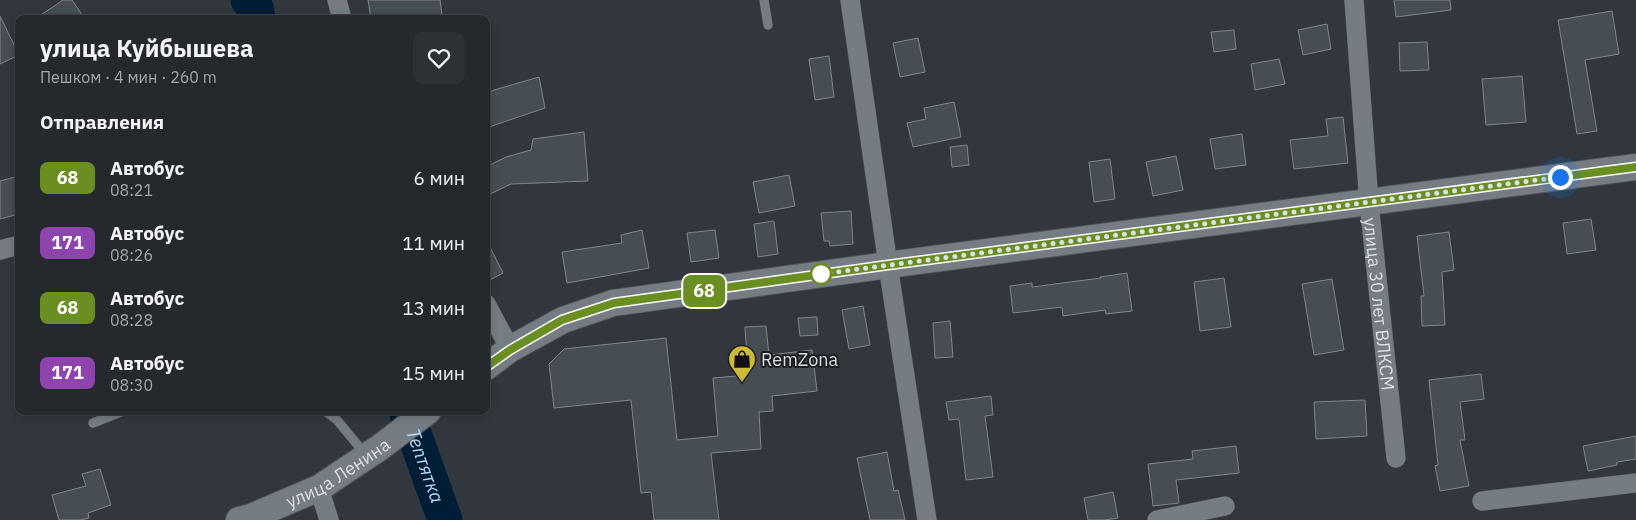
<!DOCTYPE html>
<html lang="ru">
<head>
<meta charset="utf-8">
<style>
	:root { --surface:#25292e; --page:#2d3136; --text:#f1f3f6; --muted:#a3a6aa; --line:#42454a }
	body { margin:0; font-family:"IBM Plex Sans",sans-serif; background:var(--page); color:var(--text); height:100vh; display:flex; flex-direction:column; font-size:19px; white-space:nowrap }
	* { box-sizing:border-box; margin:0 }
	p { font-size:16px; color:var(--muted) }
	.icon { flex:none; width:28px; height:28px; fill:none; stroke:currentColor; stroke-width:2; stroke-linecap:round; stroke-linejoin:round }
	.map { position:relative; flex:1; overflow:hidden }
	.details { position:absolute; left:15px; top:15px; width:475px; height:400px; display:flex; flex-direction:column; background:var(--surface); border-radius:10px; box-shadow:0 2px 8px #0003,0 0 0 1px var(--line) }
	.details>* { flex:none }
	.badge { padding:0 10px; border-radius:8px; font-size:18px; line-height:32px }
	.you { position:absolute; width:25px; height:25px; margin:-12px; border:4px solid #fff; border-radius:50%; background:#1a73e8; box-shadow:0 0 0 8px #1a73e833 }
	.map>.badge { position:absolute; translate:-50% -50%; box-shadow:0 0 0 2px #fff }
	h2 { padding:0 25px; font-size:19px; line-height:45px }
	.round { display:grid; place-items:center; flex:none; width:52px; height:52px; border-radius:10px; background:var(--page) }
	.overview { display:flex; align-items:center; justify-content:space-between; height:85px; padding:0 25px }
	h1 { font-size:24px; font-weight:700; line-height:38px }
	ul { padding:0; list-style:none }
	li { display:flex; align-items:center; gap:15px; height:65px; padding:0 25px }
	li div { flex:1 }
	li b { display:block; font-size:19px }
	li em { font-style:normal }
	li .badge { min-width:55px; font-weight:700; text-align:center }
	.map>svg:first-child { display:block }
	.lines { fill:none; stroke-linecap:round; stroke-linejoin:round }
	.river { stroke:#001d38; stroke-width:35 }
	.building { fill:#464d53; stroke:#7e858c }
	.lane-casing { stroke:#505459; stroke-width:10 }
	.street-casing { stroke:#505459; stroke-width:20 }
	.secondary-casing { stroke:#505459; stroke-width:28 }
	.lane { stroke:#757c83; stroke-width:9 }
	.street { stroke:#757c83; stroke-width:19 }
	.secondary { stroke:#757c83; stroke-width:26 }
	.line-casing { stroke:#fff; stroke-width:11 }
	.line { stroke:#6b8e23; stroke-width:8 }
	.walk { stroke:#dcdfe3; stroke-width:5; stroke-dasharray:0 9 }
	.stop-dot { fill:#fff; stroke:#6b8e23; stroke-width:2.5 }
	.labels { text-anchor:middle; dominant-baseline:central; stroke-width:4; stroke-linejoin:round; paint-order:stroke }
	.street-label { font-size:18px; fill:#dcdfe3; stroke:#1b1e21 }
	.poi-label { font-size:18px; fill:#dcdfe3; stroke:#1b1e21; text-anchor:start }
	.water-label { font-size:19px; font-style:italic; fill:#bad8f7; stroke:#1b1e21 }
</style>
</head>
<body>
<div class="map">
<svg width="1636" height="520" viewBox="0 0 1636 520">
	<rect width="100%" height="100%" fill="#31373d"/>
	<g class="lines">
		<g class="river">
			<polyline points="248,0 256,8 258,19"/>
			<path id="s1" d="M 406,411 L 445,520"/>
		</g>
	</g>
	<g class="building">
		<polygon points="63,0 72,0 85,19 35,19"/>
		<polygon points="368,0 440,0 442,15 420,19 371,19"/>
		<polygon points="1394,0 1450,0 1451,10 1396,17"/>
		<polygon points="1612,11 1619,54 1585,60 1597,131 1577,134 1558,20"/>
		<polygon points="0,16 19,55 0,64"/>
		<polygon points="1327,24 1331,49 1303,55 1298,30"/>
		<polygon points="1234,30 1236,49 1214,52 1211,32"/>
		<polygon points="918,38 925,72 900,77 893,43"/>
		<polygon points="1427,42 1429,70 1400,71 1399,43"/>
		<polygon points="829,56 834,97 815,100 809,59"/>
		<polygon points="1279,59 1285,84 1255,90 1251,64"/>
		<polygon points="1522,76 1526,122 1486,125 1482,79"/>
		<polygon points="539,77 545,108 486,128 486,94 494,90"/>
		<polygon points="954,102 961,137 913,147 907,123 926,119 924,108"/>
		<polygon points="1343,117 1348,163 1294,169 1290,140 1328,136 1326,119"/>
		<polygon points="584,132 588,181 511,184 486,196 486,167 506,157 531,150 533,139"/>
		<polygon points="1242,134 1246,165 1215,169 1210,139"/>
		<polygon points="967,145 969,165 952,167 950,147"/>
		<polygon points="1176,156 1183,190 1153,196 1146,162"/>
		<polygon points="1110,159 1115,199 1094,202 1089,162"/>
		<polygon points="789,175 795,206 759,213 753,182"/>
		<polygon points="19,176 19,214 0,219 0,181"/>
		<polygon points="851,211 853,244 830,246 829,241 824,241 821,213"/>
		<polygon points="1591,219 1596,250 1567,254 1563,223"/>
		<polygon points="774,221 778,254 758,257 754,224"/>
		<polygon points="642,230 649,268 567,283 562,252 622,243 621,235"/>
		<polygon points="715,230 719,258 691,262 687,233"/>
		<polygon points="1449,232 1454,270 1442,272 1445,325 1422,326 1421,296 1424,296 1417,236"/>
		<polygon points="486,239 503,273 486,282"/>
		<polygon points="1127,273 1132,311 1106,314 1105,310 1063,316 1062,307 1013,313 1010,286 1032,283 1032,287 1101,278 1100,277"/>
		<polygon points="1224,278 1231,327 1200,331 1194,282"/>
		<polygon points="1332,279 1344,350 1314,355 1302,284"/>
		<polygon points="863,306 870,345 849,349 842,310"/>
		<polygon points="817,317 818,335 800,336 798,318"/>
		<polygon points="950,321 953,357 935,358 933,323"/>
		<polygon points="766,326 769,355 812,350 817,391 772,396 773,411 759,412 761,449 711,453 719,520 654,520 651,492 641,493 631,400 554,408 549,364 564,349 666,338 677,440 718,436 713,378 748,375 745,327"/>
		<polygon points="1481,374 1484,399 1460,402 1465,440 1460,440 1469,486 1440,491 1435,466 1438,465 1429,380"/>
		<polygon points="991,396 993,415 985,416 993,477 966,480 959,419 949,420 946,402"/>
		<polygon points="1365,400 1367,436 1316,439 1314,402"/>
		<polygon points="1636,436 1636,459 1617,462 1617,465 1588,471 1583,446"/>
		<polygon points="1236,446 1239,473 1176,480 1179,503 1153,506 1148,464 1193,459 1192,451"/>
		<polygon points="887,452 894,491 898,490 905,520 870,520 857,458"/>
		<polygon points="100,469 111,505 88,513 89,518 81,520 59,520 52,495 86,486 82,474"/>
		<polygon points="1113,492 1118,518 1105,520 1088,520 1084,498"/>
	</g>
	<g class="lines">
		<g class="lane-casing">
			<g id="lane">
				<polyline points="764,0 768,25"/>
				<polyline points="325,411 337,420 365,454"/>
				<polyline points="93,423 123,411"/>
			</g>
		</g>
		<g class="street-casing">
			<g id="street">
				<polyline points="337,0 342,19"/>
				<polyline points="850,0 888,265 927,520"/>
				<path id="s2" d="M 1354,0 L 1369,203 L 1396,458"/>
				<polyline points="0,250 19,245"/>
				<polyline points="486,304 510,349"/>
				<polyline points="319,488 329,520"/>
				<polyline points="1482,501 1636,483"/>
				<polyline points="1157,520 1225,506"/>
			</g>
		</g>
		<g class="secondary-casing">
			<g id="secondary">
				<polyline points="486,367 510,349 563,320 613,303 888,265 1636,167"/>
				<path id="s3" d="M 239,520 L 251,517 L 319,488 L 379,448 L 428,411"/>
			</g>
		</g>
		<use href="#lane" class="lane"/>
		<use href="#street" class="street"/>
		<use href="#secondary" class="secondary"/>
	</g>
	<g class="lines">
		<g class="line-casing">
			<polyline id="line" points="486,367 510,350 562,320 614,303 888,265 1636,167"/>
		</g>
		<use href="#line" class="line"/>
		<polyline class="walk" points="821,274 1560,177"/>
	</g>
	<defs>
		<g id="shop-pin" transform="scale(1.4375)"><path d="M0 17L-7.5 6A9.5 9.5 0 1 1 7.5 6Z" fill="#cdb938" stroke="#1b1e21"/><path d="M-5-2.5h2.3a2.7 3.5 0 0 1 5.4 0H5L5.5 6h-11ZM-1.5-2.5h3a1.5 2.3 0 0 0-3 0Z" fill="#111"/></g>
	</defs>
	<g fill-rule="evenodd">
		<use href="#shop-pin" x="742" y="359"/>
	</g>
	<circle class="stop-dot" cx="821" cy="274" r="10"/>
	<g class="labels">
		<g class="street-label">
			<text stroke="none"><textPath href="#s2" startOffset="305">улица 30 лет ВЛКСМ</textPath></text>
			<text stroke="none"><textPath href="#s3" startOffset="110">улица Ленина</textPath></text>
		</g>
		<g class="poi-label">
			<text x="761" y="359">RemZona</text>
		</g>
		<g class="water-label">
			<text stroke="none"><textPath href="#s1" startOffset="58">Тептятка</textPath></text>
		</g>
	</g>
</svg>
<div class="you" style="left:1560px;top:177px"></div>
<b class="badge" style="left:704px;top:291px;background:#6b8e23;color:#fff">68</b>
<section class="details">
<div class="overview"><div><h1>улица Куйбышева</h1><p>Пешком · 4 мин · 260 m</p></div><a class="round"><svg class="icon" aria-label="heart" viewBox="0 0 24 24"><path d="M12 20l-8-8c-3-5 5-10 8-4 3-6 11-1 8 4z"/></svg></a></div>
<h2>Отправления</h2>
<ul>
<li><span class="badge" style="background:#6b8e23;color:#fff">68</span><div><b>Автобус</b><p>08:21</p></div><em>6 мин</em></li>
<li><span class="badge" style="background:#8e44ad;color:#fff">171</span><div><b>Автобус</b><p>08:26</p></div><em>11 мин</em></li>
<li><span class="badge" style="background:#6b8e23;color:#fff">68</span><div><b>Автобус</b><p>08:28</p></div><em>13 мин</em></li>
<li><span class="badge" style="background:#8e44ad;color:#fff">171</span><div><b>Автобус</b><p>08:30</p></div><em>15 мин</em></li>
</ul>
</section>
</div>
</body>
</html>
